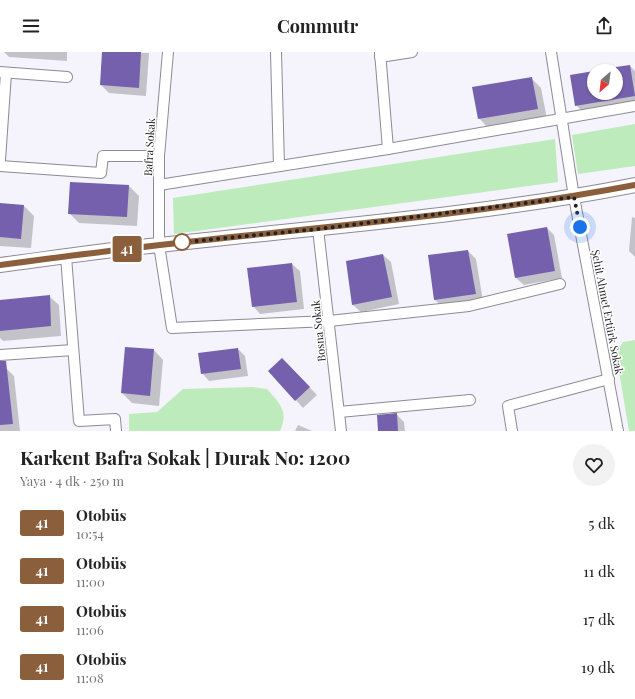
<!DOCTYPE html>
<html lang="tr">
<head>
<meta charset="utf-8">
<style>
	:root { --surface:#fff; --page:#f2f2f2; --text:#222; --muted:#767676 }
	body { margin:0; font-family:"Playfair Display",serif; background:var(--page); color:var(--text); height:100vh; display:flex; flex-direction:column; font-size:15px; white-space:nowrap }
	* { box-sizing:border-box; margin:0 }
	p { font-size:13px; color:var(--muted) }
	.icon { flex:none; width:22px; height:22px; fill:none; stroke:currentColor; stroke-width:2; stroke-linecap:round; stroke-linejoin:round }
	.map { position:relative; height:379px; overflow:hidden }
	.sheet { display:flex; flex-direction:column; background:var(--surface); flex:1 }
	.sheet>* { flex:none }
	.badge { padding:0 8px; border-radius:3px; font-size:14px; line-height:26px }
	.needle { width:26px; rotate:208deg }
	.buttons { position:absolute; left:587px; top:12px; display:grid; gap:8px }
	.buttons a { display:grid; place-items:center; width:36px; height:36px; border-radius:50%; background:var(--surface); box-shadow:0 1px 3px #0004; font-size:20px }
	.you { position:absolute; width:20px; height:20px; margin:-10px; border:3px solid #fff; border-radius:50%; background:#1a73e8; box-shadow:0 0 0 6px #1a73e833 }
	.map>.badge { position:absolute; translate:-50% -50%; box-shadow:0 0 0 2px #fff }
	.round { display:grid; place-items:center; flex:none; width:42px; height:42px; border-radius:21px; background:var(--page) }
	.headline { display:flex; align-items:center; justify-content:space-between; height:68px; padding:0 20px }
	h1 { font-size:19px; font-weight:700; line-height:30px }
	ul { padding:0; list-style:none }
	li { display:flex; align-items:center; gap:12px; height:48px; padding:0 20px }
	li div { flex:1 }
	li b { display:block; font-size:15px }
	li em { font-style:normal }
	li .badge { min-width:44px; font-weight:700; text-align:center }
	header { display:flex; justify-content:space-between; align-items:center; height:52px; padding:0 20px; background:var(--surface); font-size:18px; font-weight:700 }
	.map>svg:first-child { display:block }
	.green { fill:#bdebbc }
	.shadow { fill:#0003 }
	.building { fill:#7460ad }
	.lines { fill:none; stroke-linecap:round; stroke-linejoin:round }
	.street-casing { stroke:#8c8b93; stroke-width:12 }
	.secondary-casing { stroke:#8c8b93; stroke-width:16 }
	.street { stroke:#fff; stroke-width:10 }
	.secondary { stroke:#fff; stroke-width:14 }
	.line-casing { stroke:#fff; stroke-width:9 }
	.line { stroke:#8b5e3c; stroke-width:6 }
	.walk { stroke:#222225; stroke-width:4; stroke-dasharray:0 7.2 }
	.stop-dot { fill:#fff; stroke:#8b5e3c; stroke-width:2 }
	.labels { text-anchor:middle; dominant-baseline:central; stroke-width:3; stroke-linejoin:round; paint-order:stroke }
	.street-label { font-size:11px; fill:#222225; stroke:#fff }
</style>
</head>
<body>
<header><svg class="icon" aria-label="menu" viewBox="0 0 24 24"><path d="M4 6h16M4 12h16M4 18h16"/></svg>Commutr<svg class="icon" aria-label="share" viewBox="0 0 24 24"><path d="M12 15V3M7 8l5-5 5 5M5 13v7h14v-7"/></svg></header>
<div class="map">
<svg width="635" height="379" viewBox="0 0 635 379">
	<rect width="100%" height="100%" fill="#f5f3fc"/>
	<g class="green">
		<polygon points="635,72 635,114 578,122 572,83"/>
		<polygon points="555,87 558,130 174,182 173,146"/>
		<polygon points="635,288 635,379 629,379 616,301 623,290"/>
		<path d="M 253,335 L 267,337 C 280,352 289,359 280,379 L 129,379 L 129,362 L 157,360 L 183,337 Z"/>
	</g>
	<g class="shadow">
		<polygon points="4,0 67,0 67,9 9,5"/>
		<polygon points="103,0 149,1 146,44 109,41 101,33"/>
		<polygon points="630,14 635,19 635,55 586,63 576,53 594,20 594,41 616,41 616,19 599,19"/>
		<polygon points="531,26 541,36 547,67 488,76 479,66"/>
		<polygon points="129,134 139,144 137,174 79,171 69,161"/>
		<polygon points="0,152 24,154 34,164 31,196 0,194"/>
		<polygon points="632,165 635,166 635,205 629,199"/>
		<polygon points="547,176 554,183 562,226 524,233 516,226"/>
		<polygon points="468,199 476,207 483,249 443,255 435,248"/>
		<polygon points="383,203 391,210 399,252 361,260 353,253"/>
		<polygon points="292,212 300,219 304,257 260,262 253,254 248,217"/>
		<polygon points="49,244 59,253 61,284 3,289 0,286 0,249"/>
		<polygon points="126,296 154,298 163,308 159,354 132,351 122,341"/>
		<polygon points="238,297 245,304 248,324 209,329 202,321"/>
		<polygon points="290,315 317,343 303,356 270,319"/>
		<polygon points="0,317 7,317 14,324 20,379 0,379"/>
		<polygon points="396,362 404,370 405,379 379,379"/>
		<polygon points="298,373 312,379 295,379"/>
	</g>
	<g class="building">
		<polygon points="102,0 141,0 139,36 100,33"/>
		<polygon points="630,13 635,44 575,54 570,23 594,19 594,41 616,41 616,15"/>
		<polygon points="532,25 538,57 478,67 472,35"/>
		<polygon points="70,130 129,133 127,165 68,162"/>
		<polygon points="0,151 24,153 21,187 0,185"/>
		<polygon points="547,175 555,219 515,226 507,182"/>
		<polygon points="468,198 476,242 434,248 428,203"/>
		<polygon points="383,202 392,245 352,253 346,209"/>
		<polygon points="292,211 297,250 252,255 247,216"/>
		<polygon points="50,243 51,274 0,279 0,248"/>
		<polygon points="125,295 154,297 150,344 121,341"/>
		<polygon points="238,296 241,317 201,322 198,301"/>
		<polygon points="282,306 310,335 295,349 268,319"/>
		<polygon points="0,309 6,309 13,372 0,373"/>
		<polygon points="397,361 398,379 378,379 377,363"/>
	</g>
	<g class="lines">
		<g class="street-casing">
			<g id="street">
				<polyline points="168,0 159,104 159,193 172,276 329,269 469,254 560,232"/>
				<polyline points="276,0 279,114"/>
				<polyline points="380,0 388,97"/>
				<polyline points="551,0 574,145 618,379"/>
				<polyline points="380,5 412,0"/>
				<polyline points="0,20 67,25"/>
				<polyline points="0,108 6,21"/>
				<polyline points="0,114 101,121 103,104 159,104"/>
				<polyline points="159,133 388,97 635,54"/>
				<polyline points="318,177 341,379"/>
				<polyline points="66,205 79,369 115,367 116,379"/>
				<polyline points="0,303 73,298"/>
				<polyline points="339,360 470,348"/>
				<polyline points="512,379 508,354 609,327"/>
			</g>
		</g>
		<g class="secondary-casing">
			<path id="secondary" d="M 0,213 C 53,206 106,198 160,193 C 318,175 478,164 635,133"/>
		</g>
		<use href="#street" class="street"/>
		<use href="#secondary" class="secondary"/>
	</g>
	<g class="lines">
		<g class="line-casing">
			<path id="line" d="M 0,213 C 53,206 106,199 160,193 C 318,175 478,163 635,133"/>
		</g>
		<use href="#line" class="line"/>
		<polyline class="walk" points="182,190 175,191 318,177 574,145 580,175"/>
	</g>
	<circle class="stop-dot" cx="182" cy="190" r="8"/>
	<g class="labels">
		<g class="street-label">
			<text transform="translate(149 95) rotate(-87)">Bafra Sokak</text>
			<text transform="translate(608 260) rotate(79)">Şehit Ahmet Ertürk Sokak</text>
			<text transform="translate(318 279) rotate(-96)">Bosna Sokak</text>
		</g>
	</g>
</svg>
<div class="buttons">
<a><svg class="needle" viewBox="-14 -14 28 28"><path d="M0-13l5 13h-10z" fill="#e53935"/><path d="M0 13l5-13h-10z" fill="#767676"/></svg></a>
</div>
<div class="you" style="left:580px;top:175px"></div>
<b class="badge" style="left:127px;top:197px;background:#8b5e3c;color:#fff">41</b>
</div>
<section class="sheet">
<div class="headline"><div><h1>Karkent Bafra Sokak | Durak No: 1200</h1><p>Yaya · 4 dk · 250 m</p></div><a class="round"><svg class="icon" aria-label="heart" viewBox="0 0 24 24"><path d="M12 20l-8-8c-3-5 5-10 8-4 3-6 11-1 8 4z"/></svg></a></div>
<ul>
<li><span class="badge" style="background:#8b5e3c;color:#fff">41</span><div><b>Otobüs</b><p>10:54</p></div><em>5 dk</em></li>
<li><span class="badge" style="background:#8b5e3c;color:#fff">41</span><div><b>Otobüs</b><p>11:00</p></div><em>11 dk</em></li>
<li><span class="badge" style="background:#8b5e3c;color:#fff">41</span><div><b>Otobüs</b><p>11:06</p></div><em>17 dk</em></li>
<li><span class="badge" style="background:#8b5e3c;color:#fff">41</span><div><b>Otobüs</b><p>11:08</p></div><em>19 dk</em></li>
</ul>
</section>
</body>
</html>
